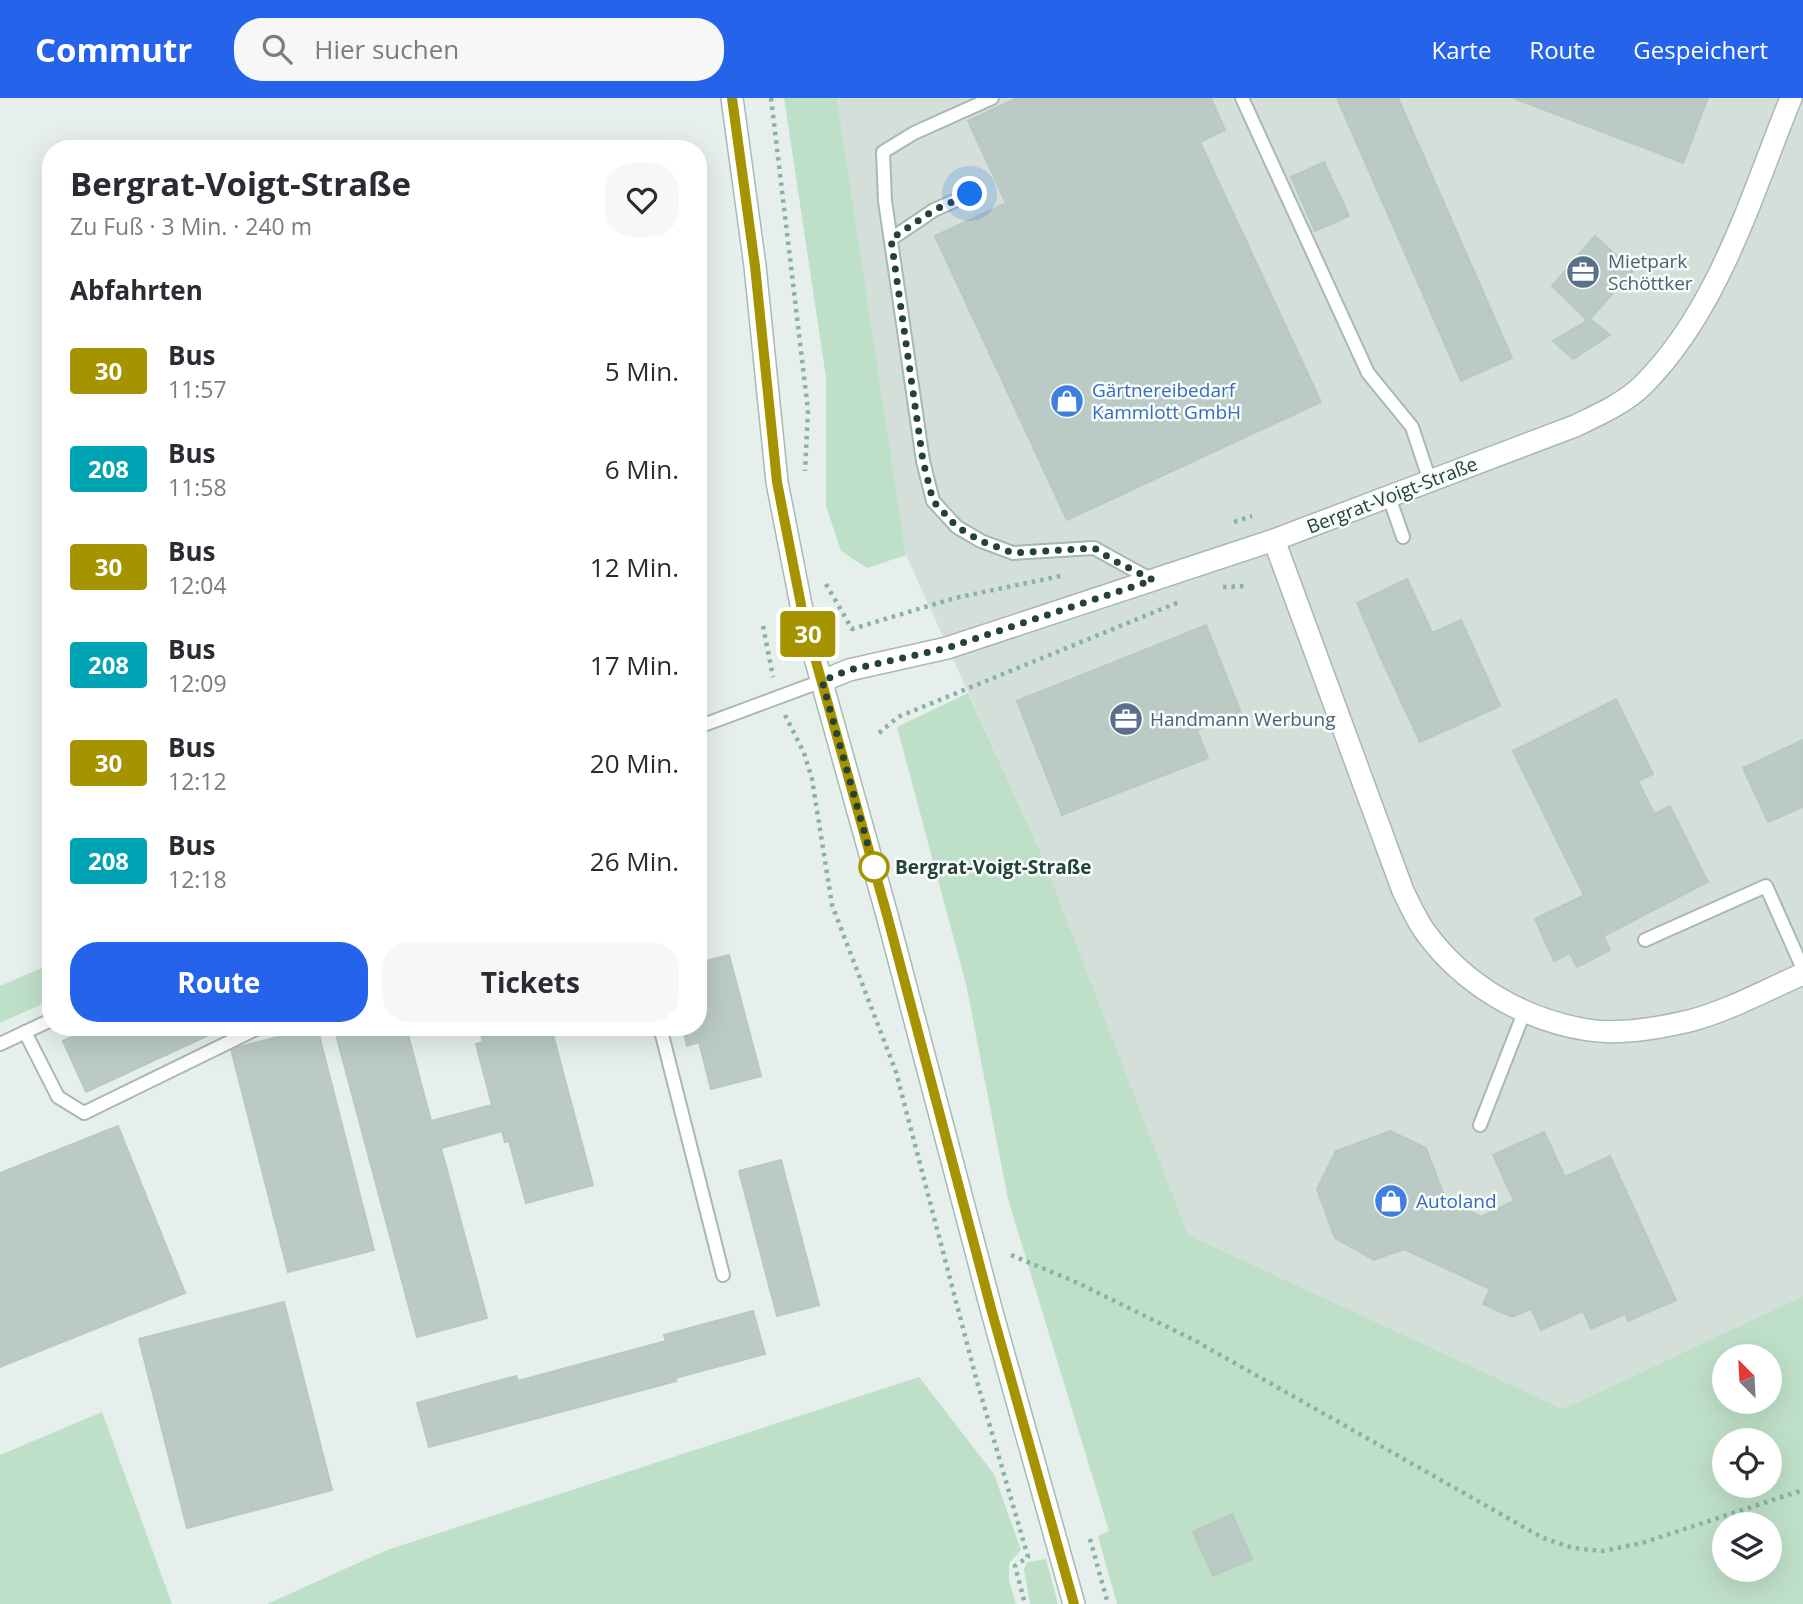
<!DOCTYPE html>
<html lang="de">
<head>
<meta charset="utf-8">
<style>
	:root { --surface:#fff; --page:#f7f7f7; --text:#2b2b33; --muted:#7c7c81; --accent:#2563eb }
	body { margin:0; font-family:"Open Sans",sans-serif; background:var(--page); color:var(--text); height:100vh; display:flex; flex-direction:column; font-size:26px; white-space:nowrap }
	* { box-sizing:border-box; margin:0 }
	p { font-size:23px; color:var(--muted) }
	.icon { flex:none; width:38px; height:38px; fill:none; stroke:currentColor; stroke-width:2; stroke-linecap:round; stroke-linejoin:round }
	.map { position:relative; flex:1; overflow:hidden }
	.side { position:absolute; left:42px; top:42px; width:665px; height:896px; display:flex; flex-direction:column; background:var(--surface); border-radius:28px; box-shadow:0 7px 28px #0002 }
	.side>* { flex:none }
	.badge { padding:0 14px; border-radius:5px; font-size:24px; line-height:46px }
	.needle { width:46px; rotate:336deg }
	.fabs { position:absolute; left:1712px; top:1246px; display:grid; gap:14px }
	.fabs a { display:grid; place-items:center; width:70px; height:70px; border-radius:50%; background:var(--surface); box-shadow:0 7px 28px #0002; font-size:35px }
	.you { position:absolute; width:35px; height:35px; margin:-18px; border:5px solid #fff; border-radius:50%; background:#1a73e8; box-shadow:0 0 0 10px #1a73e833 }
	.map>.badge { position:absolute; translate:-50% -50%; box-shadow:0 0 0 4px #fff }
	h2 { padding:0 28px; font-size:26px; line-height:63px }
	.round { display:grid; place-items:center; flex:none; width:74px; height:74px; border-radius:28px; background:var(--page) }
	.head { display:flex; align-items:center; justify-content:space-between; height:119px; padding:0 28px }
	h1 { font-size:33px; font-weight:700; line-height:52px }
	.cta { display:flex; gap:14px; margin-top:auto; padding:14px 28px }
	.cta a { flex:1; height:80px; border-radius:28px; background:var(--accent); color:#fff; font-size:28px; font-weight:700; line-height:80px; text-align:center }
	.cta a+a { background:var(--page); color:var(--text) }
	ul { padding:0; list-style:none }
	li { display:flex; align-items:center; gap:21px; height:98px; padding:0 28px }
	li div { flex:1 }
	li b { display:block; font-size:26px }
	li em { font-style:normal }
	li .badge { min-width:77px; font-weight:700; text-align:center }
	header { display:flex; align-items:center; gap:42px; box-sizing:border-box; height:98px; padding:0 35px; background:var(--accent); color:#fff }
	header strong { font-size:33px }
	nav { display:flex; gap:38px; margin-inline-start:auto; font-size:24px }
	.search { width:490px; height:63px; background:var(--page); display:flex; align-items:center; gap:18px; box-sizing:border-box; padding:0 24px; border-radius:28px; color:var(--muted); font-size:26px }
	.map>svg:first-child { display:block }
	.built { fill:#d4dfda }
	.green { fill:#bfe0c8; fill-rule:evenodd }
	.building { fill:#bbcac4; stroke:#b8c9c2; stroke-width:2 }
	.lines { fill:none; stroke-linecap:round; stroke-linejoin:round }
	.service-casing { stroke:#a8b8b2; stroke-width:16 }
	.minor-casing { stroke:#a8b8b2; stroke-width:24 }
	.secondary-casing { stroke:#a4bbb3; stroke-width:24 }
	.path { stroke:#86b3a5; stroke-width:4.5; stroke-dasharray:3.5 5; stroke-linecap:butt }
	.service { stroke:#fff; stroke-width:12 }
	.minor { stroke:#fff; stroke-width:21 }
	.secondary { stroke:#fff; stroke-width:21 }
	.line-casing { stroke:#fff; stroke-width:16 }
	.line { stroke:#a59400; stroke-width:10 }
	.walk { stroke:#24423a; stroke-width:7; stroke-dasharray:0 12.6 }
	.stop-dot { fill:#fff; stroke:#a59400; stroke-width:3.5 }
	.labels { text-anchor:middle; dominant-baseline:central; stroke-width:5; stroke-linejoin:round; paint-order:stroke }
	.service-label { font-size:19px; fill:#4e5e75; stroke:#f7fbf9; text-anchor:start }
	.shop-label { font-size:19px; fill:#366cbe; stroke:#f7fbf9; text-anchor:start }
	.street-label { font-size:19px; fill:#24423a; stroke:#f7fbf9 }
	.stop-label { font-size:19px; font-weight:bold; fill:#24423a; stroke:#f7fbf9; text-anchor:start }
</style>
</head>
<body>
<header>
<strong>Commutr</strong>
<div class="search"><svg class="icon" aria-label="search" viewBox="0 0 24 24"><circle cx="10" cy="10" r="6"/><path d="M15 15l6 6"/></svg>Hier suchen</div>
<nav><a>Karte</a><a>Route</a><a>Gespeichert</a></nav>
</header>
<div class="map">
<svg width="1803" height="1506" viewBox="0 0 1803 1506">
	<rect width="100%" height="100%" fill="#e6efeb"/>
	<polygon class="built" points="837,0 1803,0 1803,1198 1563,1311 1187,1137 1041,755 906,457"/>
	<g class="green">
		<polygon points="784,0 837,0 906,457 867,470 841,453 826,408 826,279"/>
		<path d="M 968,595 L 1041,755 L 1188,1137 L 1563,1311 L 1803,1198 L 1803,1506 L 1117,1506 L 1098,1438 L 1109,1433 L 1008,1101 L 966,886 L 897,629 ZM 1724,1258 L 1769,1258 L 1769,1304 L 1724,1304 ZM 1724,1342 L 1769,1342 L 1769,1388 L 1724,1388 ZM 1724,1426 L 1769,1426 L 1769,1472 L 1724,1472 Z"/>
		<polygon points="51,866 51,902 0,925 0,888"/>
		<polygon points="919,1279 994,1376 1021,1452 1009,1465 1009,1482 1016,1506 267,1506 387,1452"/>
		<polygon points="102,1314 172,1506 0,1506 0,1357"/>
		<polygon points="1046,1461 1058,1506 1030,1506 1024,1471 1028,1464"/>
	</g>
	<g class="building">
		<polygon points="1017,0 1211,0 1225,32 1200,44 1321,304 1138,389 968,23"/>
		<polygon points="1337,0 1398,0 1512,260 1461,283"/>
		<polygon points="1513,0 1655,0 1637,47"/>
		<polygon points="1655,0 1708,0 1683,65 1637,47"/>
		<polygon points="1324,64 1349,118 1315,133 1291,79"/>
		<polygon points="1006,105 1138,389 1067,422 935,138"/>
		<polygon points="1595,138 1633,173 1588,223 1552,188"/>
		<polygon points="1590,221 1610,237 1573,261 1553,243"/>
		<polygon points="1407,481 1432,534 1380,558 1357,505"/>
		<polygon points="1461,522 1500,608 1420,644 1380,558"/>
		<polygon points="1206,527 1241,615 1198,632 1162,545"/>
		<polygon points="1162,545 1208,660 1062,717 1017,603"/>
		<polygon points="1616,601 1653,676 1638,683 1601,609"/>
		<polygon points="1601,609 1692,792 1604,838 1513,653"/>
		<polygon points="1803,642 1803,709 1768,724 1743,670"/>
		<polygon points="1670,708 1708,784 1692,792 1654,716"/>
		<polygon points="1584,797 1610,852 1577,869 1570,855 1554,863 1535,821"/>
		<polygon points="729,857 761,978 711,991 699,944 687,948 683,929 698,929 698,865"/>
		<polygon points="93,929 226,929 86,994 63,943"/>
		<polygon points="317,929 374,1152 288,1174 231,951"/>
		<polygon points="334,929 406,929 431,1023 492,1007 476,946 483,944 479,929 551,929 593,1087 526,1105 509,1043 505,1044 502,1033 441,1050 487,1220 417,1239"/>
		<polygon points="118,1028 185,1195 0,1269 0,1075"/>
		<polygon points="1390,1033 1426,1050 1445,1100 1481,1119 1514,1103 1493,1057 1544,1034 1565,1079 1610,1058 1676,1202 1628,1223 1625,1216 1591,1231 1583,1213 1541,1232 1531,1211 1512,1219 1483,1206 1490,1191 1404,1151 1374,1162 1335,1140 1317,1091 1336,1053"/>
		<polygon points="781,1062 819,1207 777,1218 739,1073"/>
		<polygon points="284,1204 332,1392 187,1430 139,1241"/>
		<polygon points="753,1213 765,1256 675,1280 676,1283 429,1349 417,1305 516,1278 518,1283 666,1243 664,1237"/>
		<polygon points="1232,1416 1252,1461 1213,1478 1193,1434"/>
	</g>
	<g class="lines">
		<g class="service-casing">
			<g id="service">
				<polyline points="992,0 914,35 883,54 885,103 893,157 923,363 933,403 957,429 981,443 1013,455 1094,450 1152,482"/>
				<polyline points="1242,0 1368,275 1412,329 1430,383"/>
				<polyline points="891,141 934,112 970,96"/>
				<polyline points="1389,399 1403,439"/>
				<polyline points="698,629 822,583"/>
				<polyline points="1645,842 1766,788 1803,871"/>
				<polyline points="660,929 723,1177"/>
				<polyline points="25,934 58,999 84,1015 260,929"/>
				<polyline points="0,946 51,922"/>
				<polyline points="1480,1027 1525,912"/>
			</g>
		</g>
		<g class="minor-casing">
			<g id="minor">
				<path d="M 1274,442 L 1403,793 C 1410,807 1417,823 1426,835 C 1464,887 1524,922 1588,932 C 1619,937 1659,930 1689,923 C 1728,913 1766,892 1803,876"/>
				<path d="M 822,583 L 849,572 L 947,550 L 1274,442 L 1575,328 C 1598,317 1625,305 1643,287 C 1719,211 1751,98 1791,0"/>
			</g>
		</g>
		<g class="secondary-casing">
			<polyline id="secondary" points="732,0 755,168 777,384 803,517 887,817 992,1214 1074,1506"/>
		</g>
		<g class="path">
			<polyline points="771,0 808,312 805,373"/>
			<polyline points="1234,424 1252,418"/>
			<polyline points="826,486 852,531 955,500 1065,477"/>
			<polyline points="1223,489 1246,488"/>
			<polyline points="763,528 773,579"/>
			<polyline points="785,617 804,655 812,681 832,807 896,974 976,1280 1028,1459 1015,1468 1025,1506"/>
			<polyline points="879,635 898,619 1179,504"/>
			<polyline points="1011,1157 1078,1185 1194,1242 1543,1440 1573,1450 1603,1453 1642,1445 1803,1392"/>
			<polyline points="1090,1441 1108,1506"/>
		</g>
		<use href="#service" class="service"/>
		<use href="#minor" class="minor"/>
		<use href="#secondary" class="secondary"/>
	</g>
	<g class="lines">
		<g class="line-casing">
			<polyline id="line" points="732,0 755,168 777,384 803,517 887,817 992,1214 1074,1506"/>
		</g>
		<use href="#line" class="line"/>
		<polyline class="walk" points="874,769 822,583 849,572 947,550 1153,482 1113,462 1094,450 1013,455 981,443 957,429 933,403 923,363 891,141 934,112 970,96"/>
	</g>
	<defs>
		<g id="office-disc" transform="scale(1.75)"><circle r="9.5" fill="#5c6f8a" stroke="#f7fbf9"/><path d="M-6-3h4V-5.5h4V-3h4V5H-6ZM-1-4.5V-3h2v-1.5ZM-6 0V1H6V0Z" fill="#fff"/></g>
		<g id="shop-disc" transform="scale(1.75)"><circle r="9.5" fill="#3f7fe0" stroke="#f7fbf9"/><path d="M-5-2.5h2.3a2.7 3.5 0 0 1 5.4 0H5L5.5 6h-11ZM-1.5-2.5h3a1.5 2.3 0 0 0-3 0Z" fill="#fff"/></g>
	</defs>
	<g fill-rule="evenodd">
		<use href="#office-disc" x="1583" y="174"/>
		<use href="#shop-disc" x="1067" y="303"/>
		<use href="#office-disc" x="1126" y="621"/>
		<use href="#shop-disc" x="1391" y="1103"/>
	</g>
	<circle class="stop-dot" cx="874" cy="769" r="14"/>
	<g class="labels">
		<g class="service-label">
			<text x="1608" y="163">Mietpark<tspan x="1608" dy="22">Schöttker</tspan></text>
			<text x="1150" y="621">Handmann Werbung</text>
		</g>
		<g class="shop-label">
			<text x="1092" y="292">Gärtnereibedarf<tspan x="1092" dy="22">Kammlott GmbH</tspan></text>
			<text x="1416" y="1103">Autoland</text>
		</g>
		<g class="street-label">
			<text transform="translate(1392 397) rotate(-21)">Bergrat-Voigt-Straße</text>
		</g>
		<g class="stop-label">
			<text x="895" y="769">Bergrat-Voigt-Straße</text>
		</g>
	</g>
</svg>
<div class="fabs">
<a><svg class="needle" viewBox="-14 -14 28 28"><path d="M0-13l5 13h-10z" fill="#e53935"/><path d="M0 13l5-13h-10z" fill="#7c7c81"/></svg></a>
<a><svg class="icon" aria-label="locate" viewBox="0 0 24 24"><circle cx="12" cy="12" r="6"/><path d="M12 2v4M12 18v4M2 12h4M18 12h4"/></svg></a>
<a><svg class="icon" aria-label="layers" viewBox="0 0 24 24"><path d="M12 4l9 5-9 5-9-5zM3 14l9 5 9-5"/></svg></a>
</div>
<div class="you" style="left:970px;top:96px"></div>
<b class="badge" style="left:808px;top:536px;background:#a59400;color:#fff">30</b>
<section class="side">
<div class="head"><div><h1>Bergrat-Voigt-Straße</h1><p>Zu Fuß · 3 Min. · 240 m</p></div><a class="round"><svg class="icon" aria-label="heart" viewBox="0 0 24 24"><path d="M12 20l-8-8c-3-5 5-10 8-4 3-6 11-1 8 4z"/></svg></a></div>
<h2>Abfahrten</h2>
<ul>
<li><span class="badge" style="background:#a59400;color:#fff">30</span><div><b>Bus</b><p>11:57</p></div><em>5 Min.</em></li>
<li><span class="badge" style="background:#00a3b4;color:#fff">208</span><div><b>Bus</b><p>11:58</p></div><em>6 Min.</em></li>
<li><span class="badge" style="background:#a59400;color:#fff">30</span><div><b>Bus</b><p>12:04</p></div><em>12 Min.</em></li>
<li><span class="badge" style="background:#00a3b4;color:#fff">208</span><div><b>Bus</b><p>12:09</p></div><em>17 Min.</em></li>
<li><span class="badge" style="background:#a59400;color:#fff">30</span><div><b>Bus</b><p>12:12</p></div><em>20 Min.</em></li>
<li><span class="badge" style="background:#00a3b4;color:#fff">208</span><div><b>Bus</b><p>12:18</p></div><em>26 Min.</em></li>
</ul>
<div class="cta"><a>Route</a><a>Tickets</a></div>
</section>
</div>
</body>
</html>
